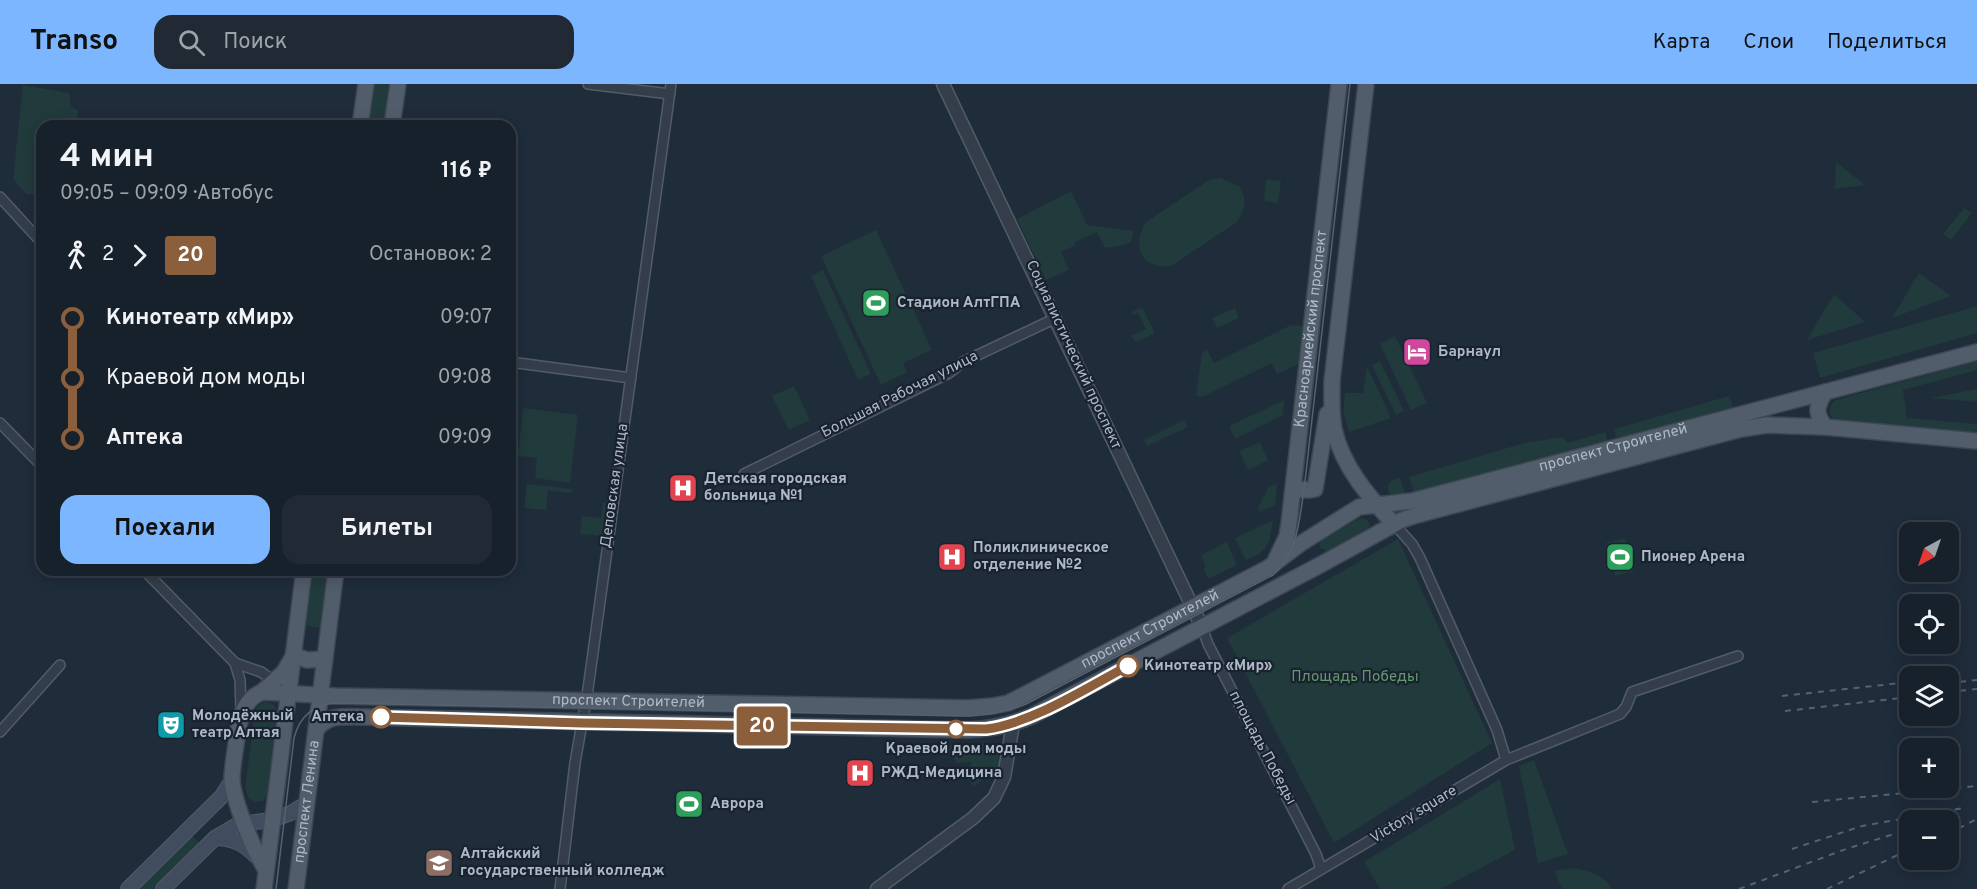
<!DOCTYPE html>
<html lang="ru">
<head>
<meta charset="utf-8">
<style>
	:root { --surface:#17212c; --page:#202934; --text:#f1f3f6; --muted:#9ea3a9; --line:#363e48; --accent:#7bb6ff }
	body { margin:0; font-family:Overpass,sans-serif; background:var(--page); color:var(--text); height:100vh; display:flex; flex-direction:column; font-size:22px; white-space:nowrap }
	* { box-sizing:border-box; margin:0 }
	p { font-size:20px; color:var(--muted) }
	.icon { flex:none; width:33px; height:33px; fill:none; stroke:currentColor; stroke-width:2; stroke-linecap:round; stroke-linejoin:round }
	.map { position:relative; flex:1; overflow:hidden }
	.drawer { position:absolute; left:36px; top:36px; width:480px; height:456px; display:flex; flex-direction:column; background:var(--surface); border-radius:18px; box-shadow:0 3px 15px #0003,0 0 0 2px var(--line) }
	.drawer>* { flex:none }
	.badge { padding:0 12px; border-radius:4px; font-size:21px; line-height:39px }
	.needle { width:39px; rotate:220deg }
	.tools { position:absolute; left:1899px; top:438px; display:grid; gap:12px }
	.tools a { display:grid; place-items:center; width:60px; height:60px; border-radius:12px; background:var(--surface); box-shadow:0 3px 15px #0003,0 0 0 2px var(--line); font-size:30px }
	.map>.badge { position:absolute; translate:-50% -50%; box-shadow:0 0 0 3px #fff }
	.legs { display:flex; align-items:center; gap:9px; height:66px; padding:0 24px; font-size:20px }
	.legs p { margin-inline-start:auto }
	.head { display:flex; align-items:center; justify-content:space-between; height:102px; padding:0 24px }
	h1 { font-size:33px; font-weight:700; line-height:45px }
	.cta { display:flex; gap:12px; margin-top:auto; padding:12px 24px }
	.cta a { flex:1; height:69px; border-radius:18px; background:var(--accent); color:#111; font-size:24px; font-weight:700; line-height:69px; text-align:center }
	.cta a+a { background:var(--page); color:var(--text) }
	ul { padding:0 24px; list-style:none }
	li { display:flex; align-items:center; gap:21px; height:60px; font-size:22px }
	li i { display:grid; place-items:center; width:9px; height:100%; margin:0 8px; background:currentColor }
	li i::after { content:''; width:15px; height:15px; margin:-8px; border:4px solid; border-radius:50%; background:var(--surface) }
	li p { margin-inline-start:auto }
	li:first-child i { background:linear-gradient(#0000 50%,currentColor 0) }
	li:last-child i { background:linear-gradient(currentColor 50%,#0000 0) }
	header { display:flex; align-items:center; gap:36px; box-sizing:border-box; height:84px; padding:0 30px; background:var(--accent); color:#111 }
	header strong { font-size:28px }
	nav { display:flex; gap:33px; margin-inline-start:auto; font-size:21px }
	.search { width:420px; height:54px; background:var(--page); display:flex; align-items:center; gap:15px; box-sizing:border-box; padding:0 21px; border-radius:18px; color:var(--muted); font-size:22px }
	.map>svg:first-child { display:block }
	.green { fill:#213a3b }
	.lines { fill:none; stroke-linecap:round; stroke-linejoin:round }
	.minor-casing { stroke:#515c68; stroke-width:12 }
	.tertiary-casing { stroke:#515c68; stroke-width:15 }
	.secondary-casing { stroke:#515c68; stroke-width:16 }
	.primary-casing { stroke:#3d4754; stroke-width:18 }
	.minor { stroke:#333e4a; stroke-width:9 }
	.tertiary { stroke:#333e4a; stroke-width:12 }
	.secondary { stroke:#414d5e; stroke-width:14 }
	.primary { stroke:#515d6b; stroke-width:15 }
	.tram { stroke:#556272; stroke-width:1.5 }
	.rail { stroke:#556272; stroke-width:2; stroke-dasharray:6 6; stroke-linecap:butt }
	.line-1-casing { stroke:#fff; stroke-width:14 }
	.line-1 { stroke:#8b5e3c; stroke-width:9 }
	.stop-1-dot { fill:#fff; stroke:#8b5e3c; stroke-width:3 }
	.labels { text-anchor:middle; dominant-baseline:central; stroke-width:4.5; stroke-linejoin:round; paint-order:stroke }
	.poi-label { font-size:15px; font-weight:bold; fill:#aeb9c7; stroke:#19232f; text-anchor:start }
	.street-label { font-size:15px; fill:#aeb9c7; stroke:#19232f }
	.stop-label { font-size:15px; font-weight:bold; fill:#aeb9c7; stroke:#19232f; text-anchor:start }
	.park-label { font-size:15px; fill:#63996c; stroke:#19232f }
</style>
</head>
<body>
<header>
<strong>Transo</strong>
<div class="search"><svg class="icon" aria-label="search" viewBox="0 0 24 24"><circle cx="10" cy="10" r="6"/><path d="M15 15l6 6"/></svg>Поиск</div>
<nav><a>Карта</a><a>Слои</a><a>Поделиться</a></nav>
</header>
<div class="map">
<svg width="1977" height="805" viewBox="0 0 1977 805">
	<rect width="100%" height="100%" fill="#1f2c3a"/>
	<g class="green">
		<polygon points="372,0 392,0 387,42 367,42"/>
		<polygon points="23,1 69,9 71,23 78,26 76,42 42,42 42,111 26,110 13,95"/>
		<polygon points="1836,78 1865,101 1835,105"/>
		<path d="M 1220,94 L 1239,102 L 1244,112 L 1244,123 L 1241,131 L 1237,138 L 1171,182 C 1141,186 1131,162 1146,138 L 1209,96 Z"/>
		<polygon points="1266,95 1281,97 1278,119 1264,117"/>
		<polygon points="1071,107 1087,141 1134,147 1131,158 1124,161 1105,164 1097,148 1075,158 1076,161 1061,168 1069,186 1046,196 1017,135"/>
		<polygon points="1964,124 1972,129 1951,156 1943,150"/>
		<polygon points="876,146 932,266 903,279 907,288 881,301 821,172"/>
		<polygon points="823,186 871,290 858,296 811,192"/>
		<polygon points="1919,189 1951,212 1892,234"/>
		<polygon points="1834,210 1865,238 1807,256"/>
		<polygon points="1977,222 1977,249 1820,294 1813,269"/>
		<polygon points="1141,224 1143,225 1155,249 1136,258 1131,252 1146,245 1138,229 1133,231 1132,228"/>
		<polygon points="1235,224 1239,234 1217,244 1212,234"/>
		<polygon points="1291,241 1303,242 1299,280 1277,290 1272,279 1202,313 1196,312 1202,269 1207,266 1214,279"/>
		<polygon points="1395,252 1427,319 1411,326 1380,260"/>
		<polygon points="1380,277 1404,327 1396,331 1372,281"/>
		<path d="M 1977,277 L 1977,286 L 1903,306 L 1907,334 L 1977,340 L 1977,350 L 1836,337 C 1827,330 1827,323 1836,316 Z"/>
		<polygon points="1367,282 1391,334 1349,348 1343,328 1345,309 1363,309"/>
		<polygon points="794,302 810,336 789,346 772,312"/>
		<polygon points="1977,305 1977,318 1930,314"/>
		<polygon points="1729,312 1733,323 1617,356 1614,345"/>
		<polygon points="1284,316 1283,331 1235,355 1229,342"/>
		<polygon points="523,324 578,331 570,399 535,394 537,374 518,372"/>
		<polygon points="1184,336 1188,343 1147,362 1144,356"/>
		<polygon points="1605,348 1608,358 1414,410 1409,393 1524,359 1563,353 1568,359"/>
		<polygon points="1260,358 1268,376 1248,386 1239,367"/>
		<path d="M 1400,393 L 1406,412 L 1393,414 L 1388,407 C 1387,397 1392,396 1400,393 Z"/>
		<polygon points="1277,399 1275,421 1260,428 1258,424 1268,404"/>
		<polygon points="527,400 573,405 572,409 548,407 546,426 524,424"/>
		<polygon points="603,418 606,419 603,452 580,450 582,432 601,434"/>
		<path d="M 1360,434 C 1366,434 1368,436 1370,441 L 1367,445 L 1328,467 L 1320,464 L 1319,460 L 1322,456 Z"/>
		<path d="M 1273,436 C 1270,458 1269,468 1246,476 L 1235,454 Z"/>
		<polygon points="1625,454 1634,487 1615,492 1606,459"/>
		<polygon points="1398,455 1492,659 1334,759 1227,554"/>
		<polygon points="1227,458 1237,481 1208,495 1204,486 1205,481 1201,471"/>
		<polygon points="309,486 328,486 321,544 302,541"/>
		<polygon points="267,618 274,621 278,628 267,711 263,717 255,718 248,713 245,705 255,627 260,620"/>
		<polygon points="984,659 1000,661 1000,681 975,702 968,696 967,689 972,678 957,679 950,672 945,662 972,664"/>
		<polygon points="1534,676 1568,770 1538,779 1519,682"/>
		<polygon points="1500,695 1515,766 1441,805 1380,805 1364,778"/>
		<polygon points="192,751 199,759 153,805 138,805"/>
		<path d="M 1574,784 C 1589,787 1604,791 1612,805 L 1562,805 L 1554,787 Z"/>
	</g>
	<g class="lines">
		<g class="minor-casing">
			<g id="minor">
				<polyline points="588,0 670,10"/>
				<polyline points="0,113 42,159"/>
				<polyline points="510,278 631,294"/>
				<polyline points="0,339 42,382"/>
				<polyline points="744,390 949,289 963,278 1056,234"/>
				<polyline points="1394,440 1412,460 1420,474 1497,646 1506,676"/>
				<polyline points="144,486 235,579 240,596 241,626"/>
				<polyline points="1202,543 1208,560 1316,770 1321,785"/>
				<polyline points="235,579 261,588 278,600"/>
				<polyline points="0,648 60,581"/>
				<polyline points="560,805 575,679 588,605 671,0"/>
				<polyline points="1288,805 1506,676 1620,630 1626,623 1632,608 1738,572"/>
			</g>
		</g>
		<g class="tertiary-casing">
			<g id="tertiary">
				<polyline points="943,0 1202,543"/>
				<polyline points="877,805 973,734 994,714 1004,693 1013,640"/>
			</g>
		</g>
		<g class="secondary-casing">
			<g id="secondary">
				<path d="M 215,754 C 233,754 244,760 257,773"/>
				<polyline points="128,805 222,712 232,696"/>
				<polyline points="163,805 215,754 239,740 272,736 291,729 307,719"/>
			</g>
		</g>
		<g class="primary-casing">
			<g id="primary">
				<path d="M 1366,0 L 1332,297 C 1332,313 1331,329 1334,345 C 1342,382 1369,413 1394,440"/>
				<polyline points="360,42 366,0"/>
				<polyline points="392,42 398,0"/>
				<path d="M 1825,343 C 1814,327 1817,323 1825,308"/>
				<polyline points="1293,405 1309,406 1315,405 1327,330"/>
				<path id="s1" d="M 1276,475 L 1287,452 L 1289,439 L 1339,0"/>
				<polyline points="293,571 307,576 325,575"/>
				<polyline points="262,608 284,588 291,576"/>
				<path d="M 316,646 C 329,629 346,633 365,633 L 968,646 C 992,645 1011,641 1032,632 L 1320,481 L 1402,436 L 1417,431 L 1741,345 L 1767,341 L 1825,343 L 1977,357"/>
				<path id="s2" d="M 266,786 C 254,767 233,717 232,695 C 232,685 239,635 243,627 C 247,618 252,612 262,608 L 336,612 L 968,624 L 992,622 L 1008,619 L 1022,612 L 1268,484 L 1300,460 L 1359,423 L 1412,417 L 1977,268"/>
				<polyline points="264,805 304,486"/>
				<path id="s3" d="M 296,805 L 336,486"/>
			</g>
		</g>
		<use href="#minor" class="minor"/>
		<use href="#tertiary" class="tertiary"/>
		<use href="#secondary" class="secondary"/>
		<use href="#primary" class="primary"/>
		<path class="tram" d="M 276,805 L 294,654 C 300,631 314,620 337,619 L 968,632 C 989,631 1007,628 1026,620 L 1273,491 C 1298,469 1299,437 1304,406 L 1350,0"/>
		<g class="rail">
			<polyline points="1948,599 1977,596"/>
			<polyline points="1948,608 1977,605"/>
			<polyline points="1782,612 1910,598"/>
			<polyline points="1785,627 1910,613"/>
			<polyline points="1812,718 1977,702"/>
			<polyline points="1948,750 1977,735"/>
			<polyline points="1792,765 1862,742 1963,724"/>
			<polyline points="1739,805 1846,765 1910,745"/>
			<polyline points="1827,805 1910,765"/>
		</g>
	</g>
	<g class="lines">
		<g class="line-1-casing">
			<path id="line-1" d="M 381,633 L 582,639 L 986,645 C 1033,639 1086,604 1128,582"/>
		</g>
		<use href="#line-1" class="line-1"/>
	</g>
	<defs>
		<g id="stadium-square" transform="scale(1.5)"><rect x="-9" y="-9" width="18" height="18" rx="4" fill="#2e9e5b" stroke="#19232f"/><path d="M0-5a6.5 5 0 1 0 0 10a6.5 5 0 1 0 0-10ZM-3.5-1.8h7v3.6h-7Z" fill="#fff"/></g>
		<g id="hotel-square" transform="scale(1.5)"><rect x="-9" y="-9" width="18" height="18" rx="4" fill="#d1479c" stroke="#19232f"/><path d="M-6-4.5h1.5V1H6V5H4.5V3h-9V5H-6ZM-4 0a1.8 1.8 0 1 1 3.6 0ZM.5 0V-2.5h3Q6-2.5 6 0Z" fill="#fff"/></g>
		<g id="hospital-square" transform="scale(1.5)"><rect x="-9" y="-9" width="18" height="18" rx="4" fill="#e0444e" stroke="#19232f"/><path d="M-5-5h3v3.5h4V-5h3V5h-3V1.5h-4V5h-3Z" fill="#fff"/></g>
		<g id="theatre-square" transform="scale(1.5)"><rect x="-9" y="-9" width="18" height="18" rx="4" fill="#0f9aa8" stroke="#19232f"/><path d="M-5-5.5Q0-4 5-5.5V0Q5 5 0 6Q-5 5-5 0ZM-3.3-2.5H-1v1.5H-3.3ZM1-2.5H3.3v1.5H1ZM-2.8 1Q0 5.5 2.8 1Z" fill="#fff"/></g>
		<g id="university-square" transform="scale(1.5)"><rect x="-9" y="-9" width="18" height="18" rx="4" fill="#8d6e63" stroke="#19232f"/><path d="M0-5L7-2L0 1L-7-2ZM-4 1L0 2.5L4 1V4Q0 6-4 4Z" fill="#fff"/></g>
	</defs>
	<g fill-rule="evenodd">
		<use href="#stadium-square" x="876" y="219"/>
		<use href="#hotel-square" x="1417" y="268"/>
		<use href="#hospital-square" x="683" y="404"/>
		<use href="#hospital-square" x="952" y="473"/>
		<use href="#stadium-square" x="1620" y="473"/>
		<use href="#theatre-square" x="171" y="641"/>
		<use href="#hospital-square" x="860" y="689"/>
		<use href="#stadium-square" x="689" y="720"/>
		<use href="#university-square" x="439" y="779"/>
	</g>
	<g class="stop-1-dot">
		<circle cx="1128" cy="582" r="10"/>
		<circle cx="381" cy="633" r="10"/>
		<circle cx="956" cy="645" r="8"/>
	</g>
	<g class="labels">
		<g class="poi-label">
			<text x="897" y="219">Стадион АлтГПА</text>
			<text x="1438" y="268">Барнаул</text>
			<text x="704" y="395">Детская городская<tspan x="704" dy="17">больница №1</tspan></text>
			<text x="973" y="464">Поликлиническое<tspan x="973" dy="17">отделение №2</tspan></text>
			<text x="1641" y="473">Пионер Арена</text>
			<text x="192" y="632">Молодёжный<tspan x="192" dy="17">театр Алтая</tspan></text>
			<text x="881" y="689">РЖД-Медицина</text>
			<text x="710" y="720">Аврора</text>
			<text x="460" y="770">Алтайский<tspan x="460" dy="17">государственный колледж</tspan></text>
		</g>
		<g class="street-label">
			<text stroke="none"><textPath href="#s1" startOffset="234">Красноармейский проспект</textPath></text>
			<text transform="translate(1073 271) rotate(65)">Социалистический проспект</text>
			<text transform="translate(900 311) rotate(-27)">Большая Рабочая улица</text>
			<text stroke="none"><textPath href="#s2" startOffset="1605">проспект Строителей</textPath></text>
			<text transform="translate(615 402) rotate(-82)">Деповская улица</text>
			<text stroke="none"><textPath href="#s2" startOffset="1101">проспект Строителей</textPath></text>
			<text stroke="none"><textPath href="#s2" startOffset="561">проспект Строителей</textPath></text>
			<text transform="translate(1262 664) rotate(62)">площадь Победы</text>
			<text stroke="none"><textPath href="#s3" startOffset="88">проспект Ленина</textPath></text>
			<text transform="translate(1414 731) rotate(-31)">Victory square</text>
		</g>
		<g class="stop-label">
			<text x="1144" y="582">Кинотеатр «Мир»</text>
			<text x="364" y="633" text-anchor="end">Аптека</text>
			<text x="956" y="665" text-anchor="middle">Краевой дом моды</text>
		</g>
		<g class="park-label">
			<text x="1355" y="593">Площадь Победы</text>
		</g>
	</g>
</svg>
<div class="tools">
<a><svg class="needle" viewBox="-14 -14 28 28"><path d="M0-13l5 13h-10z" fill="#e53935"/><path d="M0 13l5-13h-10z" fill="#9ea3a9"/></svg></a>
<a><svg class="icon" aria-label="locate" viewBox="0 0 24 24"><circle cx="12" cy="12" r="6"/><path d="M12 2v4M12 18v4M2 12h4M18 12h4"/></svg></a>
<a><svg class="icon" aria-label="layers" viewBox="0 0 24 24"><path d="M12 4l9 5-9 5-9-5zM3 14l9 5 9-5"/></svg></a>
<a>+</a>
<a>−</a>
</div>
<b class="badge" style="left:762px;top:642px;background:#8b5e3c;color:#fff">20</b>
<section class="drawer">
<div class="head"><div><h1>4 мин</h1><p>09:05 – 09:09 · Автобус</p></div><b>116 ₽</b></div>
<div class="legs"><svg class="icon" aria-label="walk" viewBox="0 0 24 24"><circle cx="13" cy="4" r="2"/><path d="M13 8l-2 6 4 7M11 14l-3 7M7 12l3-4h3l4 4"/></svg>2<svg class="icon" aria-label="forward" viewBox="0 0 24 24"><path d="M9 5l7 7-7 7"/></svg><b class="badge" style="background:#8b5e3c;color:#fff">20</b><p>Остановок: 2</p></div>
<ul>
<li><i style="color:#8b5e3c"></i><b>Кинотеатр «Мир»</b><p>09:07</p></li>
<li><i style="color:#8b5e3c"></i><span>Краевой дом моды</span><p>09:08</p></li>
<li><i style="color:#8b5e3c"></i><b>Аптека</b><p>09:09</p></li>
</ul>
<div class="cta"><a>Поехали</a><a>Билеты</a></div>
</section>
</div>
</body>
</html>
